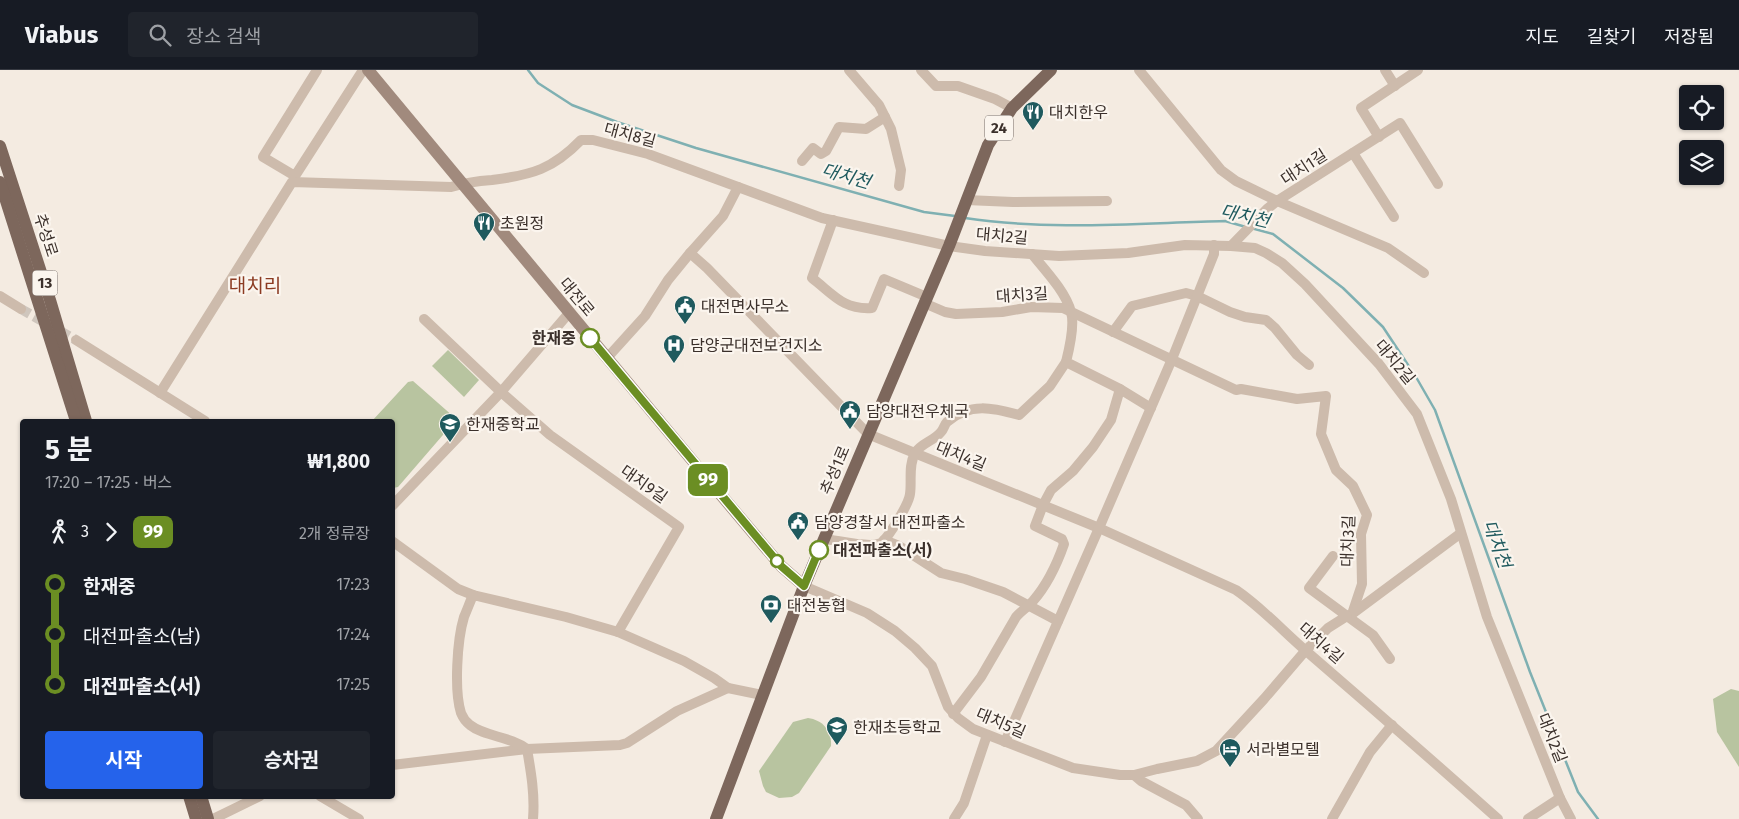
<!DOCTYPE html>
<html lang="ko">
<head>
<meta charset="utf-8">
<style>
	:root { --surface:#171b24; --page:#20242c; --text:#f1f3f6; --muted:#9ea1a6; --line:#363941; --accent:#2563eb }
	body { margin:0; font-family:"Fira Sans","Noto Sans KR",sans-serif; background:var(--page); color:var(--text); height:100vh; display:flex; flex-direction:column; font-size:19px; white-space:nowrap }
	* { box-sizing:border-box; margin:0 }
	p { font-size:16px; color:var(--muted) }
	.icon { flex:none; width:28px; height:28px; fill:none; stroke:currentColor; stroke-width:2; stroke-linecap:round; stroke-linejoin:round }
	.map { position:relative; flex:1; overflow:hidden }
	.drawer { position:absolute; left:20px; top:349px; width:375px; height:380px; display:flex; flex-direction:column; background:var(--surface); border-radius:5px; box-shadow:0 1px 4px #0004 }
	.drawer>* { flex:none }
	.badge { padding:0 10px; border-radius:8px; font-size:18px; line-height:32px }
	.tools { position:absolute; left:1679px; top:15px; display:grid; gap:10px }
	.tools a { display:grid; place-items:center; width:45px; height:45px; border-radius:5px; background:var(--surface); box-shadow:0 1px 4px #0004; font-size:25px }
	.map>.badge { position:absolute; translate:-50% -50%; box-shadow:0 0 0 2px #fff }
	.legs { display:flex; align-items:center; gap:8px; height:55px; padding:0 25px; font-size:16px }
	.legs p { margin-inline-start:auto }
	.headline { display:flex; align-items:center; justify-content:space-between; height:85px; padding:0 25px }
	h1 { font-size:28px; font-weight:700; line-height:38px }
	.action { display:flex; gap:10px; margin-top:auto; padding:10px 25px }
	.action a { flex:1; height:58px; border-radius:5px; background:var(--accent); color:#fff; font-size:20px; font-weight:700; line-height:58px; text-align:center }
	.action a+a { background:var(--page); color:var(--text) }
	ul { padding:0 25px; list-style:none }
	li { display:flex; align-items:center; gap:18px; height:50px; font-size:19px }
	li i { display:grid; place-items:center; width:8px; height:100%; margin:0 6px; background:currentColor }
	li i::after { content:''; width:12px; height:12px; margin:-6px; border:4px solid; border-radius:50%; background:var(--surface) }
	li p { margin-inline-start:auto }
	li:first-child i { background:linear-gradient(#0000 50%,currentColor 0) }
	li:last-child i { background:linear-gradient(currentColor 50%,#0000 0) }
	header { display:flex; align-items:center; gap:30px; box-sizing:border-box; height:70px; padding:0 25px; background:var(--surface); border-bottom:1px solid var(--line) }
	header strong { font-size:24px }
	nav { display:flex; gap:28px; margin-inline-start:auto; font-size:18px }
	.search { width:350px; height:45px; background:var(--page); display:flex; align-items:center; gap:12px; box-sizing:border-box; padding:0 18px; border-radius:5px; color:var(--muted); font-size:19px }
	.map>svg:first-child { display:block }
	.green { fill:#b8c4a0 }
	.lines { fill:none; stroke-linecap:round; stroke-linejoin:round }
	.stream { stroke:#7fb0b2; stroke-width:2.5 }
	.street-tunnel { stroke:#cfc6bd; stroke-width:10; stroke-dasharray:10 5; stroke-linecap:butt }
	.street { stroke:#cdbbac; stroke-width:10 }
	.secondary { stroke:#a18a7d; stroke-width:12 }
	.primary { stroke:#7d675c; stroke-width:12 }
	.line-1-casing { stroke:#fff; stroke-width:11 }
	.line-1 { stroke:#6b8e23; stroke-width:8 }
	.stop-1-dot { fill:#fff; stroke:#6b8e23; stroke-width:2.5 }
	.labels { text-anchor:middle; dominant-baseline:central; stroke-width:4.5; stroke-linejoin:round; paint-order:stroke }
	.shield { fill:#fbf5ee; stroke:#756b66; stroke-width:1 }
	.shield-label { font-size:15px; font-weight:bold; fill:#3b302b }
	.poi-label { font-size:16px; fill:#3b302b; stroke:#fbf5ee; text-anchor:start }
	.street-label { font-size:16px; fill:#3b302b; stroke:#fbf5ee }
	.stop-label { font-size:16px; font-weight:bold; fill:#3b302b; stroke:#fbf5ee; text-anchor:end }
	.water-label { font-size:18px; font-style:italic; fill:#1f5a5e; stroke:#fbf5ee }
	.quarter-label { font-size:19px; fill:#8c3b22; stroke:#fbf5ee }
</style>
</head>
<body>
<header>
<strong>Viabus</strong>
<div class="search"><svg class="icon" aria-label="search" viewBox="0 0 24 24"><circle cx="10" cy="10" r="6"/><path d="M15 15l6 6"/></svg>장소 검색</div>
<nav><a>지도</a><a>길찾기</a><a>저장됨</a></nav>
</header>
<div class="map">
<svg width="1739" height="749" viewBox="0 0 1739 749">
	<rect width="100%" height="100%" fill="#f4ebe1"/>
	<g class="green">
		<polygon points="448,280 479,310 464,327 432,296"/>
		<polygon points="413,311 454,347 455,351 398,417 393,418 392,351 372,351 408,312"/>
		<polygon points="1731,619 1739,621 1739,697 1717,662 1713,629"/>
		<path d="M 808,648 C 823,650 832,661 831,676 L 799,723 L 792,727 L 779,728 L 766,722 L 763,716 L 759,701 L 793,652 Z"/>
	</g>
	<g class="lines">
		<g class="stream">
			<polyline points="528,0 538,13 572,35 617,52 696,78 924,142 955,146"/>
			<path d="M 965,148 C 1051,161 1139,153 1225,151 L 1246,157"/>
			<polyline points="1251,158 1273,164 1343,218 1383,257 1416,307 1435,340 1530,602 1578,722 1598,749"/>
		</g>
		<polyline class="street-tunnel" points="21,239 76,270"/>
		<g class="street">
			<polyline points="317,0 263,87 295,106 363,0"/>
			<polyline points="849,0 879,35 891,59 901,100 899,116"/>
			<polyline points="921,0 936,16 958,16 995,29 1012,38"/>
			<polyline points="1139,0 1221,100 1236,111 1277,131 1400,53 1438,114"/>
			<polyline points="1385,0 1395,16"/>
			<polyline points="1379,67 1361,38 1418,0"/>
			<polyline points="1353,83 1394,147"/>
			<polyline points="802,91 813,78 821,84 826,81 839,57 866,59 885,47"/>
			<polyline points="738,117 822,148 949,176 985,181 1059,186 1128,183 1185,175 1231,176 1255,178 1266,183 1282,193 1305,214 1379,294 1417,344 1451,429 1487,547 1560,728 1571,749"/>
			<polyline points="966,130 1013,132 1107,131"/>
			<path d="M 833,150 L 812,208 C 833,224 843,240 872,238 L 884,209 L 927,227"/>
			<polyline points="1231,176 1267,139 1277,131 1388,178 1424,203"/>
			<path d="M 1032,184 C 1045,200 1066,222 1071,242 C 1075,255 1069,280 1066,292 L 1120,319 L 1151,338"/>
			<polyline points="0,226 21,239"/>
			<polyline points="924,233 945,242 956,244 1002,242 1031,237 1063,238 1236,320 1241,319 1297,329 1326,326 1321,364 1336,400 1353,416 1367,445 1361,464 1362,514 1352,544 1347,546 1373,565 1390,589"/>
			<polyline points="569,243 501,322 550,365 679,457 618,562 684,591 714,608 728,618 762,625"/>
			<polyline points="1113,262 1132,236 1186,223 1197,226 1230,242 1245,247 1266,250 1275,258 1297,285 1309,295"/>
			<polyline points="76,270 205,351"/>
			<polyline points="607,288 645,246 668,210 690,183"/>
			<path d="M 160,323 L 292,112 L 451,117 C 464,113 478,111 492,110 C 532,105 553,99 581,70 L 593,70 L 648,84 L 738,117 L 723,146 L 690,183 L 707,198 L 868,364 L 1099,458 L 1236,520 C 1261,537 1282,560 1305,580 C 1370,636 1434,692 1498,749"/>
			<polyline points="392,436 501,322 424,249"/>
			<path d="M 824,469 C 837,470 870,479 881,473 C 888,468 909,434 910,424 C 912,411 908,396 915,383 C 921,373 934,371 941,362 C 944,359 944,355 947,352 C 970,332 993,338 1019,345 L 1050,316 L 1066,292"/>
			<polyline points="884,470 899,476 941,503 965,509 1003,522 1058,551"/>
			<polyline points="392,471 458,519 473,525"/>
			<polyline points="804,516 867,543 895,561 915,578 932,596 948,637 958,648 973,659 1073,698 1120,705 1134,705 1141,711 1186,735 1198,749"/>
			<polyline points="1352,544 1461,463"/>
			<path d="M 953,644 L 981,607 L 1016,547 C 1021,541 1028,537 1033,531 C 1047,515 1057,494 1064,474 L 1062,469 L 1035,456 L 1043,435 L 1051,420 L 1073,401 L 1093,377 L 1111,350 L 1120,319"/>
			<polyline points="1005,672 1099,458 1172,289 1214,184 1214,175"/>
			<polyline points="392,695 527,679 620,675 627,673 677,641 728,618"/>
			<polyline points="1134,705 1157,699 1197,691 1216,681 1264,629 1306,580 1328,558 1347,546 1309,518 1333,486"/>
			<polyline points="320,726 359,749"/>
			<polyline points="213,749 260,726"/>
			<path d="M 533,749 C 535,725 531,702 527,679 C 510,666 485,667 470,655 C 466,652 463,648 461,643 C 454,621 457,570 464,547 C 467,540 470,532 473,525 L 566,547 L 618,562"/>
			<polyline points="954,749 964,733 987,665"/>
			<polyline points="1332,749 1370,682 1392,655"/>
			<polyline points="1528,749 1560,728"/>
		</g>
		<polyline class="secondary" points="368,0 716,419 781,496 804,516"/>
		<g class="primary">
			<polyline points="0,76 50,230 86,351"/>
			<polyline points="0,112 76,351"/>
			<polyline points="189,726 196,749"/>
			<polyline points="201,726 208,749"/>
			<polyline points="716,749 804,516 949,176 988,75 1012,38 1051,0"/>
		</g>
	</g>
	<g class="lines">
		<g class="line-1-casing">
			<polyline id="line-1" points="590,268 781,496 804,516 819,480"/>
		</g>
		<use href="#line-1" class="line-1"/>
	</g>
	<defs>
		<g id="restaurant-pin" transform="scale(1.125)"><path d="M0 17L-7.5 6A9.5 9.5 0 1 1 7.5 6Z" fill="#1f5a5e" stroke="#fbf5ee"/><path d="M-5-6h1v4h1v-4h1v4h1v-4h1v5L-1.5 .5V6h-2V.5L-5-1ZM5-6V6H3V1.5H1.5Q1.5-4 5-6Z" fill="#fff"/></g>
		<g id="civic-pin" transform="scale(1.125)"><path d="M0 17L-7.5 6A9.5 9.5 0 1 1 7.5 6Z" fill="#1f5a5e" stroke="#fbf5ee"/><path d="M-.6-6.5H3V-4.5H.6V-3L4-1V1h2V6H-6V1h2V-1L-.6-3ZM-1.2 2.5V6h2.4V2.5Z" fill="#fff"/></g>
		<g id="hospital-pin" transform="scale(1.125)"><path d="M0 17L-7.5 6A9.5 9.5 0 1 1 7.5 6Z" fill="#1f5a5e" stroke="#fbf5ee"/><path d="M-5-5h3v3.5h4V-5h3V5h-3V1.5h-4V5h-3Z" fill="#fff"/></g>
		<g id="school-pin" transform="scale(1.125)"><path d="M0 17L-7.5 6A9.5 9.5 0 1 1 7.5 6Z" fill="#1f5a5e" stroke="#fbf5ee"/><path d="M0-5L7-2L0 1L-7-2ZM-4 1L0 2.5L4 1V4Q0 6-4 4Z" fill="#fff"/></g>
		<g id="bank-pin" transform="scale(1.125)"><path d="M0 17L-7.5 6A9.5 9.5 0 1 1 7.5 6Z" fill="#1f5a5e" stroke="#fbf5ee"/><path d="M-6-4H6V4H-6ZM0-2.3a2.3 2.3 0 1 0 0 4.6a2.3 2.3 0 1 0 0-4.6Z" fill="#fff"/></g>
		<g id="hotel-pin" transform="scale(1.125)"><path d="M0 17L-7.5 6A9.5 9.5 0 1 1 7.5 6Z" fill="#1f5a5e" stroke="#fbf5ee"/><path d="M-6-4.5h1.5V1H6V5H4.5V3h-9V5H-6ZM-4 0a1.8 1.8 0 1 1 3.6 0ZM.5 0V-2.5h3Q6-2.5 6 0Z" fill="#fff"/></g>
	</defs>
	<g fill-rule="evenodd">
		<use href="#restaurant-pin" x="1033" y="42"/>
		<use href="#restaurant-pin" x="484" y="153"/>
		<use href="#civic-pin" x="685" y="236"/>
		<use href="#hospital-pin" x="674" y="275"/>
		<use href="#civic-pin" x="850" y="341"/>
		<use href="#school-pin" x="450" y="354"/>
		<use href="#civic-pin" x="798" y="452"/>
		<use href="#bank-pin" x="771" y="535"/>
		<use href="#school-pin" x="837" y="657"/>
		<use href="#hotel-pin" x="1230" y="679"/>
	</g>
	<g class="stop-1-dot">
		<circle cx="590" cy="268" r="9"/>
		<circle cx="819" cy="480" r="9"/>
		<circle cx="777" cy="491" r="6"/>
	</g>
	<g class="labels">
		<g class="shield">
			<rect x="985" y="45.5" width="28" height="25" rx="4"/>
			<rect x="32.5" y="200.5" width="25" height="25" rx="4"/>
		</g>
		<g class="shield-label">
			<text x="999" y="58">24</text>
			<text x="45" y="213">13</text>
		</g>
		<g class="poi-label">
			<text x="1049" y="42">대치한우</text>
			<text x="500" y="153">초원정</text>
			<text x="701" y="236">대전면사무소</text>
			<text x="690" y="275">담양군대전보건지소</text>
			<text x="866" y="341">담양대전우체국</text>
			<text x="466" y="354">한재중학교</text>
			<text x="814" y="452">담양경찰서 대전파출소</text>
			<text x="787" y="535">대전농협</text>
			<text x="853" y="657">한재초등학교</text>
			<text x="1246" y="679">서라별모텔</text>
		</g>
		<g class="street-label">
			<text transform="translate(630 65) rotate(15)">대치8길</text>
			<text transform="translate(1304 97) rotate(-33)">대치1길</text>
			<text transform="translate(46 165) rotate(72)">추성로</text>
			<text transform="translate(1002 166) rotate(5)">대치2길</text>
			<text transform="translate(1022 225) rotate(-4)">대치3길</text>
			<text transform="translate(577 227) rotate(50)">대전로</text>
			<text transform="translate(1395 292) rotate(50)">대치2길</text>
			<text transform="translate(961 386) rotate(22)">대치4길</text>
			<text transform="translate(835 400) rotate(-67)">추성1로</text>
			<text transform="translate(644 414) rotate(35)">대치9길</text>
			<text transform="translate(1348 471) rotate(-88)">대치3길</text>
			<text transform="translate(1321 573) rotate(41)">대치4길</text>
			<text transform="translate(1001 653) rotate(23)">대치5길</text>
			<text transform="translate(1552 668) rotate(68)">대치2길</text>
		</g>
		<g class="stop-label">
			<text x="576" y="268">한재중</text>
			<text x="833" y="480" text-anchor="start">대전파출소(서)</text>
		</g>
		<g class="water-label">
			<text transform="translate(846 106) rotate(16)">대치천</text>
			<text transform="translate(1245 146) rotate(13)">대치천</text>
			<text transform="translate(1497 474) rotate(70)">대치천</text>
		</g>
		<g class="quarter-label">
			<text x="255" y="215">대치리</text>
		</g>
	</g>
</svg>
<div class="tools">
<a><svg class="icon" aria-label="locate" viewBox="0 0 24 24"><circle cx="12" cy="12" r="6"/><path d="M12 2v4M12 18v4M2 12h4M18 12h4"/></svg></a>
<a><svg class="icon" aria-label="layers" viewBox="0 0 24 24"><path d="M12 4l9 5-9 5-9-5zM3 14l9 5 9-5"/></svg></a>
</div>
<b class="badge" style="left:708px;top:410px;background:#6b8e23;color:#fff">99</b>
<section class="drawer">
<div class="headline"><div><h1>5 분</h1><p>17:20 – 17:25 · 버스</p></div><b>₩1,800</b></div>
<div class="legs"><svg class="icon" aria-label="walk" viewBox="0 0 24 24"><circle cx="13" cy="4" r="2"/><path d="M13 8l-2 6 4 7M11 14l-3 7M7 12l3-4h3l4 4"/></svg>3<svg class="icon" aria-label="forward" viewBox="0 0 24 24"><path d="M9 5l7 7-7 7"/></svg><b class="badge" style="background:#6b8e23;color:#fff">99</b><p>2개 정류장</p></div>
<ul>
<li><i style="color:#6b8e23"></i><b>한재중</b><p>17:23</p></li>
<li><i style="color:#6b8e23"></i><span>대전파출소(남)</span><p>17:24</p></li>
<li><i style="color:#6b8e23"></i><b>대전파출소(서)</b><p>17:25</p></li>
</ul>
<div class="action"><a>시작</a><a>승차권</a></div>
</section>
</div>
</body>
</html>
